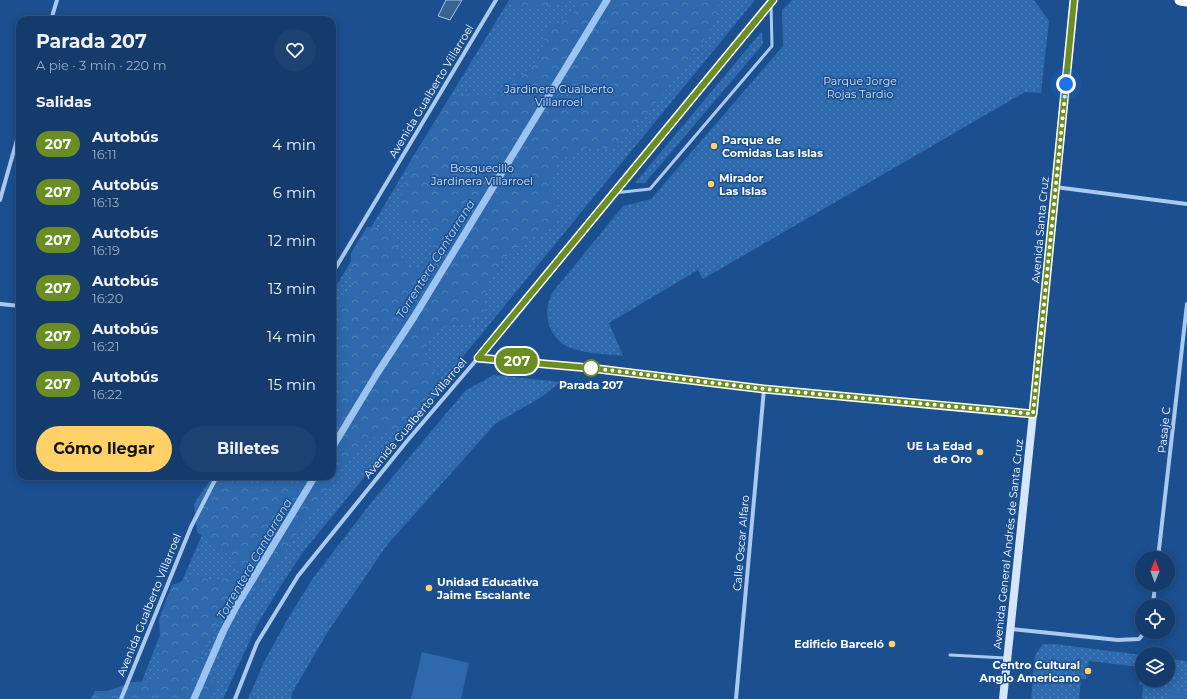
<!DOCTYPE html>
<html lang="es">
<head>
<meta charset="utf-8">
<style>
	:root { --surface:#143b6b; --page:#1d4271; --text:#f1f3f6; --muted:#9dadc1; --line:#33557e; --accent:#ffd166 }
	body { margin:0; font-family:Montserrat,sans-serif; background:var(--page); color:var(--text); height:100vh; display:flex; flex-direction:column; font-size:15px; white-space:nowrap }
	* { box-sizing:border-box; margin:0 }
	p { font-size:13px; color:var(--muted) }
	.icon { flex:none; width:22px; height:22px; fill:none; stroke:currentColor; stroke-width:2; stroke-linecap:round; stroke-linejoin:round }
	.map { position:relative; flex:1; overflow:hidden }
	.sheet { position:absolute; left:16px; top:16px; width:320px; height:464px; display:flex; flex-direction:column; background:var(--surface); border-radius:12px; box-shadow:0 2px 10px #0003,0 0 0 1px var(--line) }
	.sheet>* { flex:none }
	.badge { padding:0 8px; border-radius:13px; font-size:14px; line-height:26px }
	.needle { width:26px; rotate:1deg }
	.tools { position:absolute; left:1135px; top:551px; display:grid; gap:8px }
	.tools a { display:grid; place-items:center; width:40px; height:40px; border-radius:50%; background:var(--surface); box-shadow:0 2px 10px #0003,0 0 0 1px var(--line); font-size:20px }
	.you { position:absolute; width:20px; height:20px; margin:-10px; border:3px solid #fff; border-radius:50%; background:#1a73e8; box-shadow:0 0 0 6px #1a73e833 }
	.map>.badge { position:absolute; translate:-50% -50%; box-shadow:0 0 0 2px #fff }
	h2 { padding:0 20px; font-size:15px; line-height:36px }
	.round { display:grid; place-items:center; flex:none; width:42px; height:42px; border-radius:21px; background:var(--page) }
	.overview { display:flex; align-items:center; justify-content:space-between; height:68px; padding:0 20px }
	h1 { font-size:19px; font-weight:700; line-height:30px }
	.primary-button { display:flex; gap:8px; margin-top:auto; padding:8px 20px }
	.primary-button a { flex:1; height:46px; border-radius:24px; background:var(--accent); color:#111; font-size:16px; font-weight:700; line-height:46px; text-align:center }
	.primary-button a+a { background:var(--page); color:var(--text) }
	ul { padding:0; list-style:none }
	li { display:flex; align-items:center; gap:12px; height:48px; padding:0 20px }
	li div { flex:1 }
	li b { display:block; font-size:15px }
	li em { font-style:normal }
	li .badge { min-width:44px; font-weight:700; text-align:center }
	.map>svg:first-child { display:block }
	.grass { fill:url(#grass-dots) }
	.forest { fill:url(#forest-crowns) }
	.pitch { fill:#2e69ad }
	.water { fill:#3c6290; stroke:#9cc4f0 }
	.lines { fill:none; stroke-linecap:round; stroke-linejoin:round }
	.stream { stroke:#9cc4f0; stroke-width:7 }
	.service { stroke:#a9c9ee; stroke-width:3 }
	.minor { stroke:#a9c9ee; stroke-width:4 }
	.secondary { stroke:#d6e6fa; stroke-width:8 }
	.trunk { stroke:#f8faff; stroke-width:11 }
	.line-casing { stroke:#fff; stroke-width:9 }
	.line { stroke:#6b8e23; stroke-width:6 }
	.walk { stroke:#fff; stroke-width:4; stroke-dasharray:0 7.2 }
	.poi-dot { fill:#ffd166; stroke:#1b4f8f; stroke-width:1.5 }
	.stop-dot { fill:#fff; stroke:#6b8e23; stroke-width:2 }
	.labels { text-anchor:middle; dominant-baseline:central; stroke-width:3; stroke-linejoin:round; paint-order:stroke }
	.park-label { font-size:11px; fill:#cfe3fa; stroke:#1b4f8f }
	.street-label { font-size:11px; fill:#fff; stroke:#1b4f8f }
	.poi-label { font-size:11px; font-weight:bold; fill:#fff; stroke:#1b4f8f; text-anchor:start }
	.stop-label { font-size:11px; font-weight:bold; fill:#fff; stroke:#1b4f8f }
	.water-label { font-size:12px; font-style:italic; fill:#b5d3f5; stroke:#1b4f8f }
</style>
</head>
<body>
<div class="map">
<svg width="1187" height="699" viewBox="0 0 1187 699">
	<defs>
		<pattern id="grass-dots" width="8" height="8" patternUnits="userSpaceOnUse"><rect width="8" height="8" fill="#2e69ad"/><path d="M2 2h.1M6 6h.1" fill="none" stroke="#4d80b9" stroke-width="1.8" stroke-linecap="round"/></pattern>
		<pattern id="forest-crowns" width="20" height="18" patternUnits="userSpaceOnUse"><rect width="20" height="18" fill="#2e69ad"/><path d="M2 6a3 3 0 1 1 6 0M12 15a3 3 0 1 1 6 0" fill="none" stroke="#4d80b9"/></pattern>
	</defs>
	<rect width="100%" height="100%" fill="#1b4f8f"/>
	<g class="grass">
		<polygon points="509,0 755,0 303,552 280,587 257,625 223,699 135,699 172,604 222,489 332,476 332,293 410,162"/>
		<path d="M 792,0 L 1034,0 L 1049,21 L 1041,93 L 1025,92 L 703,279 L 698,270 L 609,323 L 623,356 C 607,354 587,354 571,348 C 554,343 544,321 548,305 C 549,301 551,297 552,293 L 623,206 L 651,199 L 783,46 L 782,10 Z"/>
		<polygon points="762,31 763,44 645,183 635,183"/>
		<polygon points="494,375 560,382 543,396 495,424 387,545 329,630 292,693 291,699 248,699 264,662 287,620 313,578 374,499 466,390"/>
		<polygon points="1043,644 1055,644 1142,655 1142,680 1168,680 1168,659 1187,661 1187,699 1142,699 1143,685 1139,685 1140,667 1089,661 1086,679 1081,679 1079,699 1031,699 1035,655"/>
	</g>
	<g class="forest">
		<polygon points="509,0 570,0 535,9 515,9"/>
		<polygon points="578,0 715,0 719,7 709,33 652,108 616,148 587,148 560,160 550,179 551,196 560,209 559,220 551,229 524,241 503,260 487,284 483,314 469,323 446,326 430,336 423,357 433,367 441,391 415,422 381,434 364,444 337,475 296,536 264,581 221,616 200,658 216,687 212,699 91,699 95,691 107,691 132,682 158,681 162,667 159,619 172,585 198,576 219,581 238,570 231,556 213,545 197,532 194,504 213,476 332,476 332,307 351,290 351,253 367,227 386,228 411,270 428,263 434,247 430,221 401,218 402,192 410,162 451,95 469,94 496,99 506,82 528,72 541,55 546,29 572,16"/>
	</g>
	<g class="pitch">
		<polygon points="422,652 469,663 461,699 411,699"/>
		<polygon points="1170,689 1187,691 1187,699 1169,699"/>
	</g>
	<polygon class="water" points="446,0 462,0 450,20 438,16"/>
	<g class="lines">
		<g class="stream">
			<polyline points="332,448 378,372 414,317 607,0"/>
			<polyline points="194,699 223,632 236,607 315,476"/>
		</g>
		<g class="service">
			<polyline points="614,193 650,189 772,46 771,3"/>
			<polyline points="950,655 1006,658"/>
		</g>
		<g class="minor">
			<polyline points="51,20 57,0"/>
			<polyline points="1055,187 1187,204"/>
			<polyline points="0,200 20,129"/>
			<polyline points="332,274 496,0"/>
			<polyline points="0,304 20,306"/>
			<polyline points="478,358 591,368 764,389 1033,414"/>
			<polyline points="1158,558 1187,304"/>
			<polyline points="1153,606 1155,584"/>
			<polyline points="1011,629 1118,640 1139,639 1145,632"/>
			<polyline points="121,699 191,527 217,476"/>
			<polyline points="235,699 257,643 298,576 407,441 478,358 773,0"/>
			<polyline points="736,699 764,389"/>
		</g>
		<polyline class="secondary" points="1003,699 1033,414 1074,0"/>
		<polyline class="trunk" points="1180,0 1187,1"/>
	</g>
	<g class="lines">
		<g class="line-casing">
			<polyline id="line" points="773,0 478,358 590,368 764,389 1033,414 1074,0"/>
		</g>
		<use href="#line" class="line"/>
		<polyline class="walk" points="591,368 764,389 1033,414 1066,84"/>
	</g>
	<g class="poi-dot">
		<circle cx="714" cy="146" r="4"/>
		<circle cx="711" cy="184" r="4"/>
		<circle cx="980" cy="452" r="4"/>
		<circle cx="429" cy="588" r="4"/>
		<circle cx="892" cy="644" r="4"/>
		<circle cx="1088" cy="671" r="4"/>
	</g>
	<circle class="stop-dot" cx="591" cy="368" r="8"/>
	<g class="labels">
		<g class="park-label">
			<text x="860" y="81">Parque Jorge<tspan x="860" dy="13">Rojas Tardio</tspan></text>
			<text x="559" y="89">Jardinera Gualberto<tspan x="559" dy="13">Villarroel</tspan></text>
			<text x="482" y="168">Bosquecillo<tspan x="482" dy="13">Jardinera Villarroel</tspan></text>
		</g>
		<g class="street-label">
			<text transform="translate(431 91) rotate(-59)">Avenida Gualberto Villarroel</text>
			<text transform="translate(1040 230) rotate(-85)">Avenida Santa Cruz</text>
			<text transform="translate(415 418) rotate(-50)">Avenida Gualberto Villarroel</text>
			<text transform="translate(1164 430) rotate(-84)">Pasaje C</text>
			<text transform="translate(741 543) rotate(-85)">Calle Oscar Alfaro</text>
			<text transform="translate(1008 544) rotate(-84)">Avenida General Andrés de Santa Cruz</text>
			<text transform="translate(149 605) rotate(-68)">Avenida Gualberto Villarroel</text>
		</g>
		<g class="poi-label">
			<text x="722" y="140">Parque de<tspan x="722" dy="13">Comidas Las Islas</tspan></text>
			<text x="719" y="178">Mirador<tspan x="719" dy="13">Las Islas</tspan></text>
			<text x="972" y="446" text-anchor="end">UE La Edad<tspan x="972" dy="13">de Oro</tspan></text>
			<text x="437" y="582">Unidad Educativa<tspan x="437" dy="13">Jaime Escalante</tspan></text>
			<text x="884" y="644" text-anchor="end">Edificio Barceló</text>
			<text x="1080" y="665" text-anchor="end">Centro Cultural<tspan x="1080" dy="13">Anglo Americano</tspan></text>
		</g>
		<g class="stop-label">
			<text x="591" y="385">Parada 207</text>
		</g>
		<g class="water-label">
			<text transform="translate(435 259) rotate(-58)">Torrentera Cantarrana</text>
			<text transform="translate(254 559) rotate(-60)">Torrentera Cantarrana</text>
		</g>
	</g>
</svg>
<div class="tools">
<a><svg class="needle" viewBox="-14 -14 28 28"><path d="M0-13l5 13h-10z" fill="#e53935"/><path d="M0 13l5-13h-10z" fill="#9dadc1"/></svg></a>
<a><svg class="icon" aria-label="locate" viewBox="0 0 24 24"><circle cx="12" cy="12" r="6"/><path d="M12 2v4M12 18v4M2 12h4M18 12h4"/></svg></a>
<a><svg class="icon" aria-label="layers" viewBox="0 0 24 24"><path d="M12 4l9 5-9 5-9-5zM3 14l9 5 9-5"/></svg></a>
</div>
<div class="you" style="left:1066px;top:84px"></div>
<b class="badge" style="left:517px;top:361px;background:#6b8e23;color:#fff">207</b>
<section class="sheet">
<div class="overview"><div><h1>Parada 207</h1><p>A pie · 3 min · 220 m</p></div><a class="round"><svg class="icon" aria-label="heart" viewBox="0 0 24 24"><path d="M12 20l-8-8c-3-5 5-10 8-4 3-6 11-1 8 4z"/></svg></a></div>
<h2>Salidas</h2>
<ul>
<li><span class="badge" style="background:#6b8e23;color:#fff">207</span><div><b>Autobús</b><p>16:11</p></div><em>4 min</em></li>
<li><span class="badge" style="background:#6b8e23;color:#fff">207</span><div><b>Autobús</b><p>16:13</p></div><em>6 min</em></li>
<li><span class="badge" style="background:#6b8e23;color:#fff">207</span><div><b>Autobús</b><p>16:19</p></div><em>12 min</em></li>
<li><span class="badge" style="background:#6b8e23;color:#fff">207</span><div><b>Autobús</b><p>16:20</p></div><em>13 min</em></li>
<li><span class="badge" style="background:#6b8e23;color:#fff">207</span><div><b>Autobús</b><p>16:21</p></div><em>14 min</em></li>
<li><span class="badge" style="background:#6b8e23;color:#fff">207</span><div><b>Autobús</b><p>16:22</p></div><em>15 min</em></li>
</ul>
<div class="primary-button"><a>Cómo llegar</a><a>Billetes</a></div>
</section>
</div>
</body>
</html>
